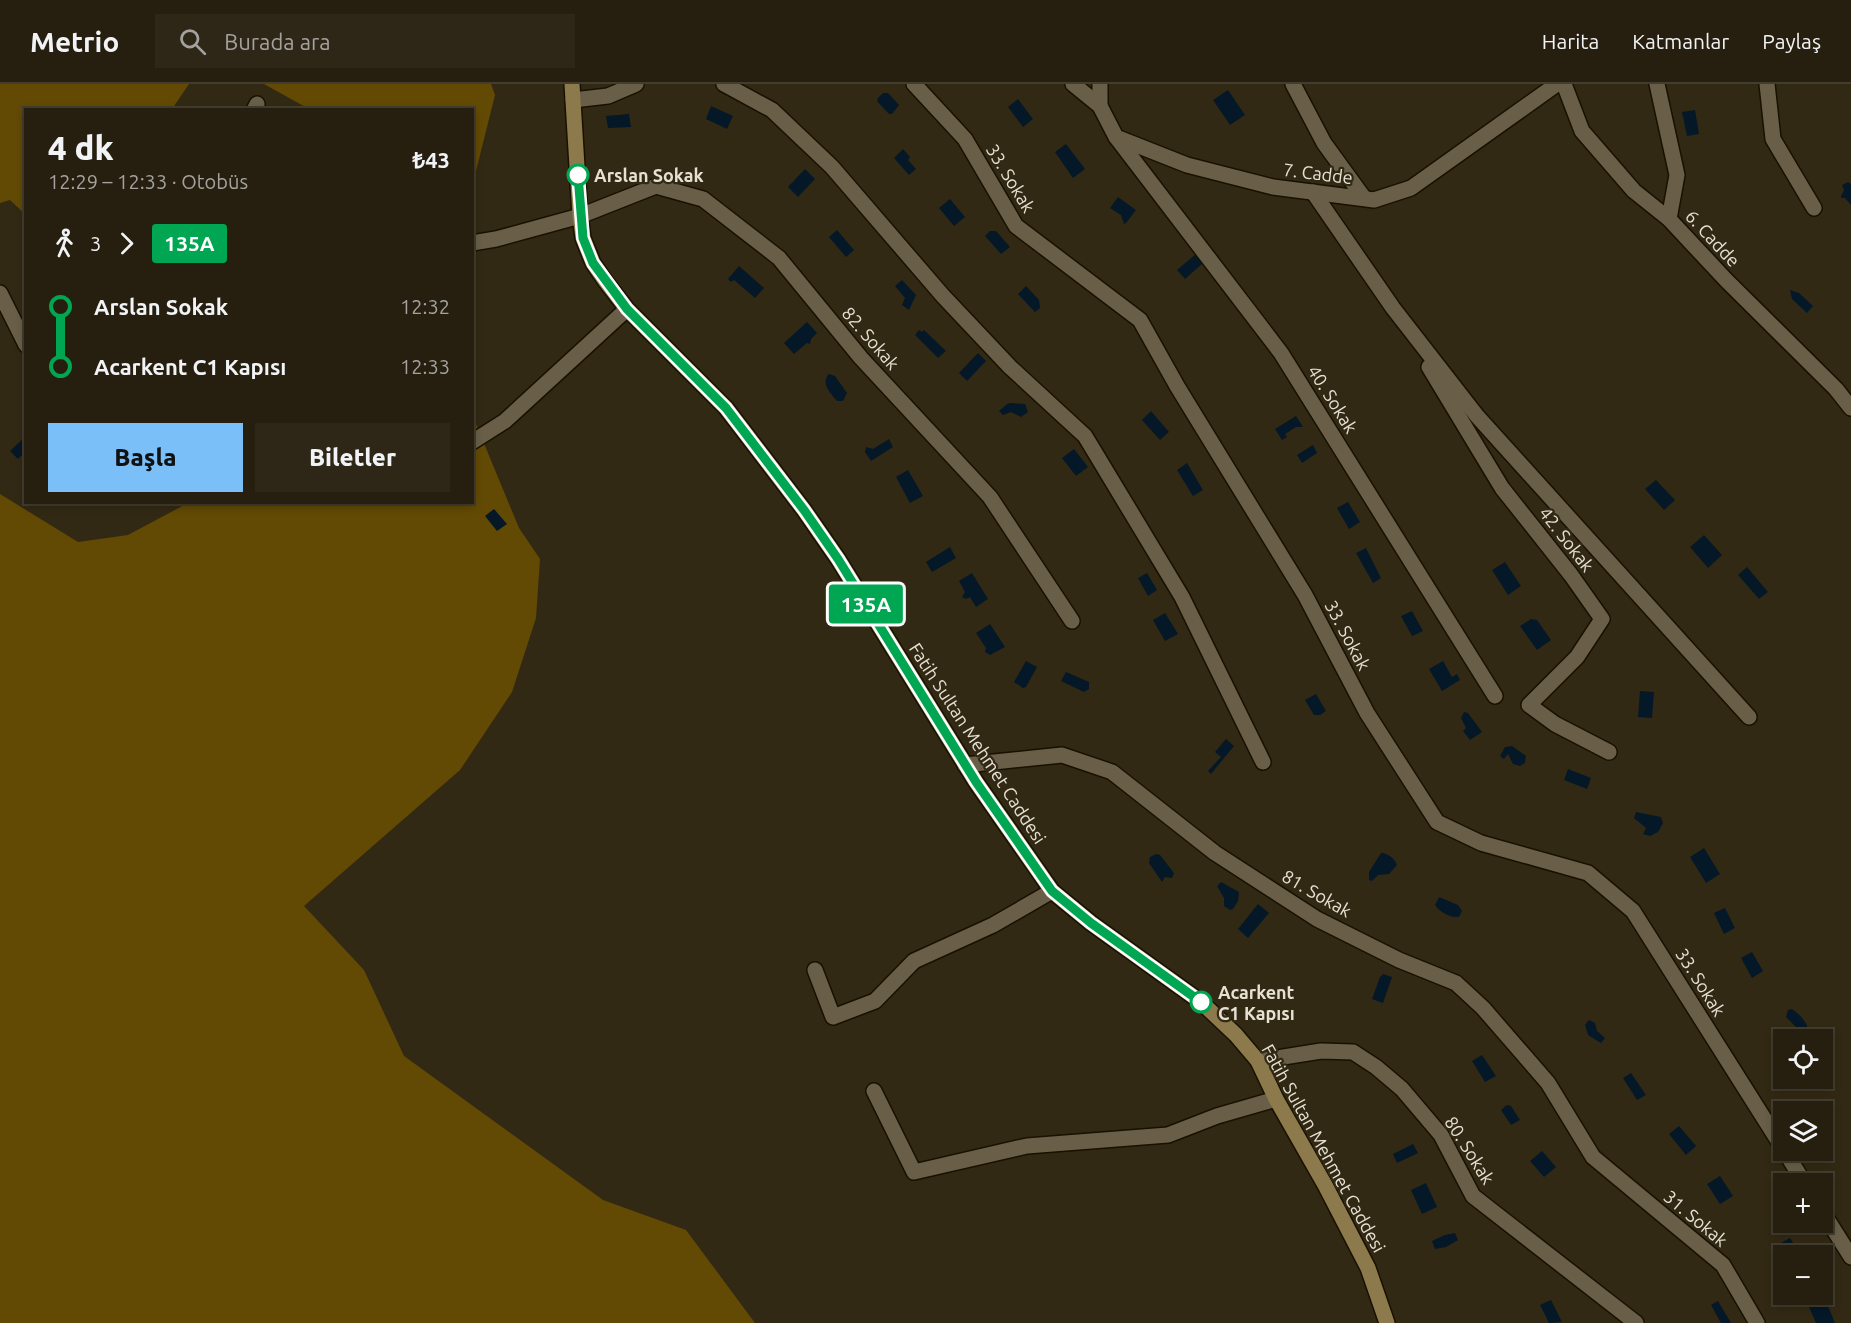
<!DOCTYPE html>
<html lang="tr">
<head>
<meta charset="utf-8">
<style>
	:root { --surface:#261f0f; --page:#2e2718; --text:#f1f3f6; --muted:#a4a29e; --line:#423d2f; --accent:#7abff8 }
	body { margin:0; font-family:Ubuntu,sans-serif; background:var(--page); color:var(--text); height:100vh; display:flex; flex-direction:column; font-size:22px; white-space:nowrap }
	* { box-sizing:border-box; margin:0 }
	p { font-size:20px; color:var(--muted) }
	.icon { flex:none; width:33px; height:33px; fill:none; stroke:currentColor; stroke-width:2; stroke-linecap:round; stroke-linejoin:round }
	.map { position:relative; flex:1; overflow:hidden }
	.sheet { position:absolute; left:24px; top:24px; width:450px; height:396px; display:flex; flex-direction:column; background:var(--surface); border-radius:0px; box-shadow:0 3px 9px #0003,0 0 0 2px var(--line) }
	.sheet>* { flex:none }
	.badge { padding:0 12px; border-radius:4px; font-size:21px; line-height:39px }
	.controls { position:absolute; left:1773px; top:945px; display:grid; gap:12px }
	.controls a { display:grid; place-items:center; width:60px; height:60px; border-radius:0px; background:var(--surface); box-shadow:0 3px 9px #0003,0 0 0 2px var(--line); font-size:30px }
	.map>.badge { position:absolute; translate:-50% -50%; box-shadow:0 0 0 3px #fff }
	.legs { display:flex; align-items:center; gap:9px; height:66px; padding:0 24px; font-size:20px }
	.legs p { margin-inline-start:auto }
	.head { display:flex; align-items:center; justify-content:space-between; height:102px; padding:0 24px }
	h1 { font-size:33px; font-weight:800; line-height:45px }
	.primary-button { display:flex; gap:12px; margin-top:auto; padding:12px 24px }
	.primary-button a { flex:1; height:69px; border-radius:0px; background:var(--accent); color:#111; font-size:24px; font-weight:800; line-height:69px; text-align:center }
	.primary-button a+a { background:var(--page); color:var(--text) }
	ul { padding:0 24px; list-style:none }
	li { display:flex; align-items:center; gap:21px; height:60px; font-size:22px }
	li i { display:grid; place-items:center; width:9px; height:100%; margin:0 8px; background:currentColor }
	li i::after { content:''; width:15px; height:15px; margin:-8px; border:4px solid; border-radius:50%; background:var(--surface) }
	li p { margin-inline-start:auto }
	li:first-child i { background:linear-gradient(#0000 50%,currentColor 0) }
	li:last-child i { background:linear-gradient(currentColor 50%,#0000 0) }
	header { display:flex; align-items:center; gap:36px; box-sizing:border-box; height:84px; padding:0 30px; background:var(--surface); border-bottom:2px solid var(--line) }
	header strong { font-size:28px }
	nav { display:flex; gap:33px; margin-inline-start:auto; font-size:21px }
	.search { width:420px; height:54px; background:var(--page); display:flex; align-items:center; gap:15px; box-sizing:border-box; padding:0 21px; border-radius:0px; color:var(--muted); font-size:22px }
	.map>svg:first-child { display:block }
	.green { fill:#624a04 }
	.water { fill:#041828 }
	.lines { fill:none; stroke-linecap:round; stroke-linejoin:round }
	.street-casing { stroke:#191100; stroke-width:18 }
	.secondary-casing { stroke:#191100; stroke-width:18 }
	.street { stroke:#695f48; stroke-width:15 }
	.secondary { stroke:#8c794c; stroke-width:15 }
	.line-1-casing { stroke:#fff; stroke-width:14 }
	.line-1 { stroke:#00a651; stroke-width:9 }
	.stop-1-dot { fill:#fff; stroke:#00a651; stroke-width:3 }
	.labels { text-anchor:middle; dominant-baseline:central; stroke-width:4.5; stroke-linejoin:round; paint-order:stroke }
	.street-label { font-size:18px; fill:#e7e1d4; stroke:#322914 }
	.stop-label { font-size:18px; font-weight:bold; fill:#e7e1d4; stroke:#322914; text-anchor:start }
</style>
</head>
<body>
<header>
<strong>Metrio</strong>
<div class="search"><svg class="icon" aria-label="search" viewBox="0 0 24 24"><circle cx="10" cy="10" r="6"/><path d="M15 15l6 6"/></svg>Burada ara</div>
<nav><a>Harita</a><a>Katmanlar</a><a>Paylaş</a></nav>
</header>
<div class="map">
<svg width="1851" height="1239" viewBox="0 0 1851 1239">
	<rect width="100%" height="100%" fill="#322914"/>
	<g class="green">
		<polygon points="0,0 189,0 172,25 26,26 25,130 10,116 0,119"/>
		<polygon points="264,0 491,0 495,11 473,99 472,26 309,25"/>
		<polygon points="473,333 519,444 540,475 536,534 512,608 460,686 304,822 364,886 404,972 603,1116 686,1146 755,1239 0,1239 0,410 78,458 128,451 188,419 472,418"/>
	</g>
	<g class="water">
		<polygon points="1228,6 1245,31 1230,41 1213,16"/>
		<polygon points="883,9 888,9 899,21 892,30 889,30 877,17 878,14"/>
		<polygon points="1018,15 1033,35 1023,43 1008,23"/>
		<polygon points="711,22 733,32 727,45 706,35"/>
		<polygon points="1695,26 1699,50 1687,52 1682,28"/>
		<polygon points="629,30 631,43 608,44 606,32"/>
		<polygon points="1066,60 1085,85 1073,94 1055,68"/>
		<polygon points="903,65 910,73 908,76 916,85 909,91 894,74"/>
		<polygon points="805,85 815,95 798,113 788,103"/>
		<polygon points="1848,98 1851,100 1851,121 1845,114 1841,114 1841,112 1844,106 1842,101"/>
		<polygon points="1118,113 1136,126 1126,139 1124,140 1121,131 1110,124"/>
		<polygon points="950,115 965,133 954,142 939,124"/>
		<polygon points="837,146 854,166 846,173 829,153"/>
		<polygon points="990,147 996,147 1010,163 1001,170 985,152"/>
		<polygon points="1196,170 1203,179 1185,195 1177,186"/>
		<polygon points="739,182 764,204 755,214 734,196 731,198 728,195"/>
		<polygon points="902,196 916,211 909,226 902,221 905,214 895,202"/>
		<polygon points="1026,202 1039,216 1040,224 1035,228 1018,210"/>
		<polygon points="1790,206 1799,209 1813,222 1807,229 1792,215"/>
		<polygon points="807,238 817,249 811,255 810,260 807,259 794,270 784,259"/>
		<polygon points="919,246 922,248 924,246 946,267 938,274 915,251"/>
		<polygon points="978,269 986,277 967,297 959,289"/>
		<path d="M 829,290 L 835,292 L 847,309 L 843,317 L 837,317 C 831,309 820,300 829,290 Z"/>
		<polygon points="1010,319 1025,320 1028,328 1021,333 1011,328 1003,331 999,327 1007,320"/>
		<polygon points="1151,327 1169,348 1160,356 1142,336"/>
		<polygon points="1296,332 1303,343 1296,343 1285,350 1287,353 1282,356 1275,345"/>
		<polygon points="25,353 25,368 18,375 10,367"/>
		<polygon points="889,355 893,363 871,377 865,368 866,363 873,365"/>
		<polygon points="1313,361 1317,369 1302,379 1297,371"/>
		<polygon points="1074,365 1088,383 1076,392 1062,374"/>
		<polygon points="1187,379 1203,406 1193,412 1177,386"/>
		<polygon points="908,386 923,412 910,419 896,393"/>
		<polygon points="1656,396 1675,416 1664,426 1645,405"/>
		<polygon points="1348,418 1360,438 1349,445 1337,424"/>
		<polygon points="494,425 507,440 497,447 485,432"/>
		<polygon points="1704,451 1722,471 1708,484 1690,463"/>
		<polygon points="950,463 956,474 932,488 926,478"/>
		<polygon points="1366,464 1381,494 1373,499 1356,469"/>
		<polygon points="1505,478 1521,502 1508,511 1492,486"/>
		<polygon points="1747,483 1768,508 1759,515 1738,491"/>
		<polygon points="972,489 988,515 976,523 970,513 966,515 962,513 965,508 959,497"/>
		<polygon points="1147,489 1157,506 1148,512 1138,494"/>
		<polygon points="1412,527 1423,547 1412,552 1401,532"/>
		<polygon points="1165,529 1178,550 1165,557 1153,536"/>
		<polygon points="1531,535 1537,536 1551,556 1537,566 1520,542"/>
		<polygon points="990,540 1005,563 990,571 985,568 986,564 976,549"/>
		<polygon points="1026,577 1037,583 1026,603 1023,604 1014,598"/>
		<polygon points="1443,577 1452,593 1457,590 1460,596 1442,607 1429,585"/>
		<polygon points="1066,588 1089,598 1089,605 1084,608 1061,597"/>
		<polygon points="1640,607 1654,608 1652,634 1638,633"/>
		<polygon points="1316,610 1326,627 1320,631 1314,631 1305,616"/>
		<polygon points="1464,628 1468,629 1482,648 1470,656 1463,647 1466,644 1461,634"/>
		<polygon points="1226,655 1234,662 1211,690 1208,687 1221,673 1215,668"/>
		<polygon points="1512,662 1526,672 1525,679 1520,682 1513,680 1508,670 1504,675 1500,672 1505,663"/>
		<polygon points="1568,685 1591,694 1587,705 1564,696"/>
		<polygon points="1636,728 1661,733 1663,739 1658,748 1650,752 1643,750 1646,744 1634,734"/>
		<polygon points="1704,764 1720,790 1706,799 1690,773"/>
		<path d="M 1381,769 C 1388,769 1395,775 1397,781 L 1389,790 L 1378,791 L 1372,797 L 1369,796 L 1369,788 Z"/>
		<polygon points="1156,770 1160,771 1174,789 1172,794 1165,793 1162,798 1149,779 1150,773"/>
		<polygon points="1221,798 1239,808 1238,817 1233,825 1230,826 1224,822 1224,814 1217,802"/>
		<path d="M 1439,813 L 1458,821 L 1462,827 L 1459,833 C 1450,834 1440,828 1435,821 Z"/>
		<polygon points="1258,820 1269,829 1248,854 1238,845"/>
		<polygon points="1725,824 1735,844 1724,850 1714,829"/>
		<polygon points="1752,868 1763,887 1752,894 1741,874"/>
		<polygon points="1383,890 1392,893 1383,919 1372,915 1380,893"/>
		<path d="M 1792,925 C 1802,932 1812,943 1807,955 L 1799,954 L 1795,942 L 1786,933 L 1788,926 Z"/>
		<polygon points="1589,936 1595,939 1597,947 1605,954 1601,959 1588,951 1585,941"/>
		<polygon points="1482,971 1496,992 1485,998 1472,977"/>
		<polygon points="1631,989 1646,1011 1637,1016 1623,994"/>
		<polygon points="1507,1021 1511,1022 1520,1036 1511,1041 1501,1026"/>
		<polygon points="1679,1042 1696,1062 1686,1071 1669,1050"/>
		<polygon points="1413,1060 1418,1069 1397,1079 1393,1070"/>
		<polygon points="1542,1067 1556,1083 1544,1093 1530,1077"/>
		<polygon points="1720,1092 1733,1112 1720,1120 1707,1100"/>
		<polygon points="1426,1099 1437,1123 1422,1130 1411,1106"/>
		<polygon points="1455,1149 1458,1156 1446,1163 1435,1165 1432,1157 1445,1151"/>
		<polygon points="1790,1154 1800,1171 1784,1172 1783,1177 1775,1162"/>
		<polygon points="1825,1215 1835,1239 1816,1239 1809,1223"/>
		<polygon points="1551,1216 1562,1238 1549,1239 1540,1221"/>
		<polygon points="1718,1217 1731,1239 1721,1239 1711,1221"/>
	</g>
	<g class="lines">
		<g class="street-casing">
			<g id="street">
				<polyline points="724,0 772,26 832,83 943,212 1010,283 1085,352 1182,513 1263,678"/>
				<polyline points="914,0 965,55 1016,142 1140,236 1177,302 1305,511 1367,629 1437,738 1481,759 1588,789 1633,827 1784,1066"/>
				<polyline points="1073,0 1100,22 1116,53 1187,81 1273,103 1374,116 1411,104 1557,0"/>
				<polyline points="1293,0 1324,59 1364,114"/>
				<polyline points="1564,0 1582,47 1634,107 1669,135 1726,196 1836,305 1851,324"/>
				<polyline points="1657,0 1677,91 1669,135"/>
				<polyline points="1767,0 1773,55 1814,124"/>
				<polyline points="573,16 608,12 636,0"/>
				<polyline points="1100,22 1100,0"/>
				<polyline points="254,26 257,20"/>
				<polyline points="1116,53 1281,269 1495,612"/>
				<polyline points="1313,108 1393,224 1477,332 1749,633"/>
				<polyline points="472,159 496,155 580,132 656,102 703,115 779,174 861,274 990,413 1072,537"/>
				<polyline points="0,209 26,261"/>
				<polyline points="1429,283 1502,404 1571,491 1602,535 1577,573 1529,621 1555,640 1609,668"/>
				<polyline points="472,358 505,337 627,225"/>
				<polyline points="965,681 1062,671 1112,688 1215,769 1317,835 1399,876 1456,899 1483,924 1548,999 1593,1073 1723,1181 1757,1239"/>
				<polyline points="815,886 833,933 875,917 914,877 993,841 1052,807"/>
				<polyline points="1258,977 1321,967 1353,968 1376,983 1402,1005 1441,1051 1473,1112 1636,1239"/>
				<polyline points="874,1007 914,1088 1027,1062 1168,1051 1217,1032 1276,1015"/>
				<polyline points="1784,1066 1805,1100"/>
				<polyline points="1822,1127 1851,1173"/>
			</g>
		</g>
		<g class="secondary-casing">
			<polyline id="secondary" points="572,0 580,132 583,154 593,179 606,198 627,225 726,324 804,426 838,475 976,698 1052,807 1091,839 1201,918 1236,951 1258,977 1276,1015 1325,1101 1368,1184 1387,1239"/>
		</g>
		<use href="#street" class="street"/>
		<use href="#secondary" class="secondary"/>
	</g>
	<g class="lines">
		<g class="line-1-casing">
			<polyline id="line-1" points="578,91 583,154 593,179 627,225 726,324 804,426 838,475 976,698 1052,807 1091,839 1201,918"/>
		</g>
		<use href="#line-1" class="line-1"/>
	</g>
	<g class="stop-1-dot">
		<circle cx="578" cy="91" r="10"/>
		<circle cx="1201" cy="918" r="10"/>
	</g>
	<g class="labels">
		<g class="street-label">
			<text transform="translate(1318 89) rotate(7)">7. Cadde</text>
			<text transform="translate(1011 94) rotate(59)">33. Sokak</text>
			<text transform="translate(1713 154) rotate(47)">6. Cadde</text>
			<text transform="translate(871 254) rotate(49)">82. Sokak</text>
			<text transform="translate(1333 315) rotate(58)">40. Sokak</text>
			<text transform="translate(1567 455) rotate(52)">42. Sokak</text>
			<text transform="translate(1348 551) rotate(62)">33. Sokak</text>
			<text transform="translate(978 659) rotate(57)">Fatih Sultan Mehmet Caddesi</text>
			<text transform="translate(1317 809) rotate(30)">81. Sokak</text>
			<text transform="translate(1701 898) rotate(58)">33. Sokak</text>
			<text transform="translate(1324 1064) rotate(61)">Fatih Sultan Mehmet Caddesi</text>
			<text transform="translate(1470 1066) rotate(58)">80. Sokak</text>
			<text transform="translate(1696 1134) rotate(40)">31. Sokak</text>
		</g>
		<g class="stop-label">
			<text x="594" y="91">Arslan Sokak</text>
			<text x="1218" y="908">Acarkent<tspan x="1218" dy="21">C1 Kapısı</tspan></text>
		</g>
	</g>
</svg>
<div class="controls">
<a><svg class="icon" aria-label="locate" viewBox="0 0 24 24"><circle cx="12" cy="12" r="6"/><path d="M12 2v4M12 18v4M2 12h4M18 12h4"/></svg></a>
<a><svg class="icon" aria-label="layers" viewBox="0 0 24 24"><path d="M12 4l9 5-9 5-9-5zM3 14l9 5 9-5"/></svg></a>
<a>+</a>
<a>−</a>
</div>
<b class="badge" style="left:866px;top:520px;background:#00a651;color:#fff">135A</b>
<section class="sheet">
<div class="head"><div><h1>4 dk</h1><p>12:29 – 12:33 · Otobüs</p></div><b>₺43</b></div>
<div class="legs"><svg class="icon" aria-label="walk" viewBox="0 0 24 24"><circle cx="13" cy="4" r="2"/><path d="M13 8l-2 6 4 7M11 14l-3 7M7 12l3-4h3l4 4"/></svg>3<svg class="icon" aria-label="forward" viewBox="0 0 24 24"><path d="M9 5l7 7-7 7"/></svg><b class="badge" style="background:#00a651;color:#fff">135A</b></div>
<ul>
<li><i style="color:#00a651"></i><b>Arslan Sokak</b><p>12:32</p></li>
<li><i style="color:#00a651"></i><b>Acarkent C1 Kapısı</b><p>12:33</p></li>
</ul>
<div class="primary-button"><a>Başla</a><a>Biletler</a></div>
</section>
</div>
</body>
</html>
